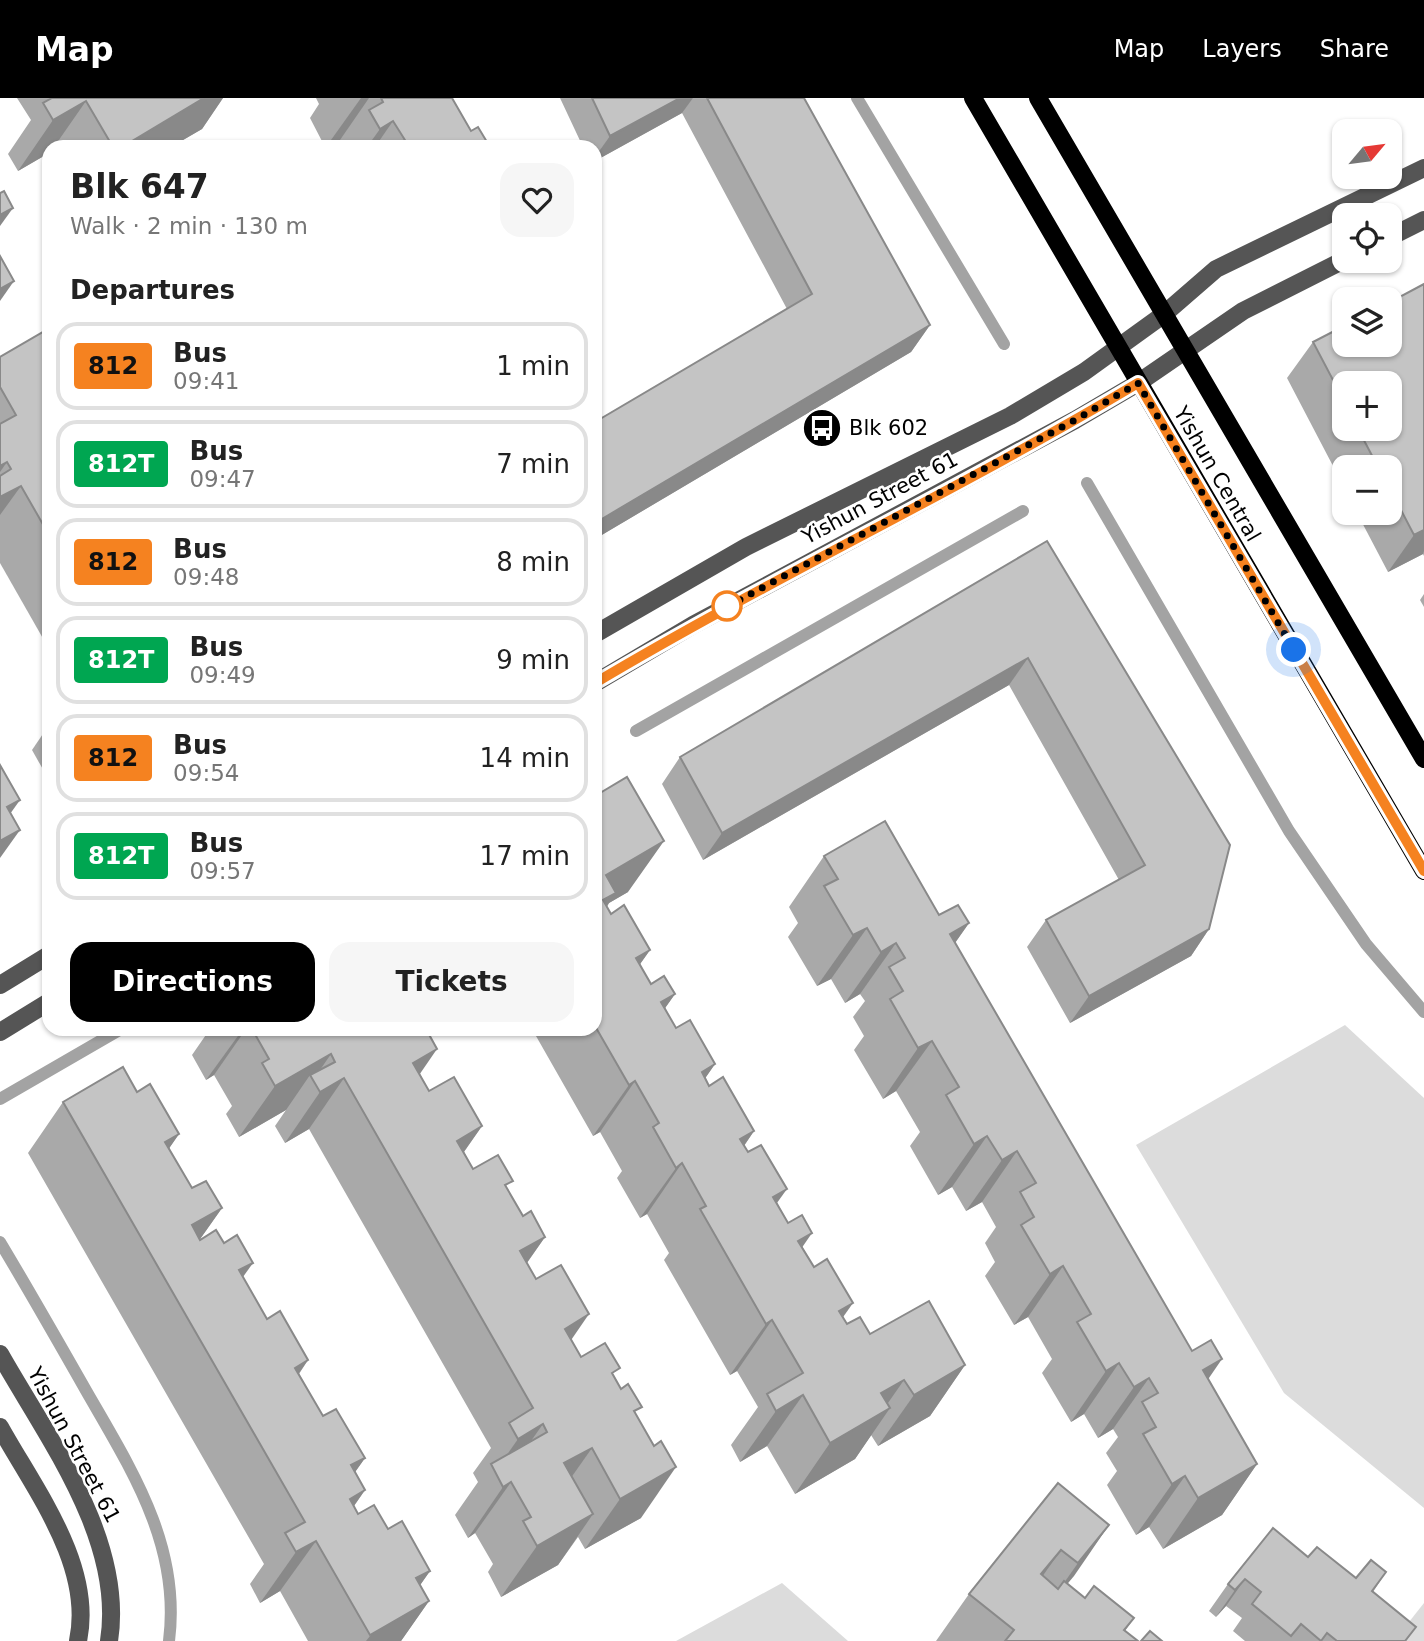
<!DOCTYPE html>
<html lang="en">
<head>
<meta charset="utf-8">
<style>
	:root { --surface:#fff; --page:#f6f6f6; --text:#222; --muted:#767676; --line:#e0e0e0; --accent:#000 }
	body { margin:0; font-family:"DejaVu Sans",sans-serif; background:var(--page); color:var(--text); height:100vh; display:flex; flex-direction:column; font-size:26px; white-space:nowrap }
	* { box-sizing:border-box; margin:0 }
	p { font-size:23px; color:var(--muted) }
	.icon { flex:none; width:38px; height:38px; fill:none; stroke:currentColor; stroke-width:2; stroke-linecap:round; stroke-linejoin:round }
	.map { position:relative; flex:1; overflow:hidden }
	.sheet { position:absolute; left:42px; top:42px; width:560px; height:896px; display:flex; flex-direction:column; background:var(--surface); border-radius:21px; box-shadow:0 2px 5px #0004 }
	.sheet>* { flex:none }
	.badge { padding:0 14px; border-radius:5px; font-size:24px; line-height:46px }
	.needle { width:46px; rotate:61deg }
	.controls { position:absolute; left:1332px; top:21px; display:grid; gap:14px }
	.controls a { display:grid; place-items:center; width:70px; height:70px; border-radius:14px; background:var(--surface); box-shadow:0 2px 5px #0004; font-size:35px }
	.you { position:absolute; width:35px; height:35px; margin:-18px; border:5px solid #fff; border-radius:50%; background:#1a73e8; box-shadow:0 0 0 10px #1a73e833 }
	.map>.badge { position:absolute; translate:-50% -50%; box-shadow:0 0 0 4px #fff }
	h2 { padding:0 28px; font-size:26px; line-height:63px }
	.round { display:grid; place-items:center; flex:none; width:74px; height:74px; border-radius:21px; background:var(--page) }
	.headline { display:flex; align-items:center; justify-content:space-between; height:119px; padding:0 28px }
	h1 { font-size:33px; font-weight:700; line-height:52px }
	.primary-button { display:flex; gap:14px; margin-top:auto; padding:14px 28px }
	.primary-button a { flex:1; height:80px; border-radius:21px; background:var(--accent); color:#fff; font-size:28px; font-weight:700; line-height:80px; text-align:center }
	.primary-button a+a { background:var(--page); color:var(--text) }
	ul { padding:0; list-style:none }
	li { display:flex; align-items:center; gap:21px; height:88px; margin:0 14px 10px; padding:0 14px; border:4px solid var(--line); border-radius:21px }
	li div { flex:1 }
	li b { display:block; font-size:26px }
	li em { font-style:normal }
	li .badge { min-width:77px; font-weight:700; text-align:center }
	header { display:flex; align-items:center; gap:42px; box-sizing:border-box; height:98px; padding:0 35px; background:var(--accent); color:#fff }
	header strong { font-size:33px }
	nav { display:flex; gap:38px; margin-inline-start:auto; font-size:24px }
	.map>svg:first-child { display:block }
	.green { fill:#dcdcdc }
	.lines { fill:none; stroke-linecap:round; stroke-linejoin:round }
	.stream { stroke:#a3a3a3; stroke-width:12 }
	.minor { stroke:#555; stroke-width:18 }
	.major { stroke:#000; stroke-width:18 }
	.wall { fill:#a9a9a9; fill-rule:evenodd }
	.shaded-wall { fill:#898989 }
	.building { fill:#c4c4c4; stroke:#898989; stroke-width:2 }
	.line-casing { stroke:#fff; stroke-width:16 }
	.line { stroke:#f58220; stroke-width:10 }
	.walk { stroke:#000; stroke-width:7; stroke-dasharray:0 12.6 }
	.stop-dot { fill:#fff; stroke:#f58220; stroke-width:3.5 }
	.labels { text-anchor:middle; dominant-baseline:central; stroke-width:5; stroke-linejoin:round; paint-order:stroke }
	.poi-label { font-size:21px; fill:#000; stroke:#fff; text-anchor:start }
	.street-label { font-size:21px; fill:#000; stroke:#fff }
</style>
</head>
<body>
<header>
<strong>Map</strong>
<nav><a>Map</a><a>Layers</a><a>Share</a></nav>
</header>
<div class="map">
<svg width="1424" height="1543" viewBox="0 0 1424 1543">
	<rect width="100%" height="100%" fill="#fff"/>
	<g class="green">
		<polygon points="1345,927 1424,1000 1424,1410 1284,1295 1136,1047"/>
		<polygon points="782,1485 848,1543 676,1543"/>
		<polygon points="1424,1505 1424,1543 1394,1543"/>
	</g>
	<g class="lines">
		<g class="stream">
			<polyline points="857,0 1004,246"/>
			<polyline points="1087,385 1289,733 1366,846 1424,914"/>
			<polyline points="636,633 1023,413"/>
			<polyline points="0,1001 121,931"/>
			<path d="M 0,1144 C 30,1194 59,1245 88,1296 C 133,1374 181,1449 169,1543"/>
		</g>
		<g class="minor">
			<polyline points="1390,139 1424,122"/>
			<polyline points="595,536 746,449 1010,318 1084,274 1163,217 1216,171 1424,70"/>
			<polyline points="595,585 693,527 1075,322 1138,285 1243,213 1344,162"/>
			<polyline points="0,887 49,857"/>
			<polyline points="0,934 49,904"/>
			<path d="M 0,1256 C 48,1341 125,1442 109,1543"/>
			<path d="M 0,1329 C 35,1392 94,1468 78,1543"/>
		</g>
		<g class="major">
			<polyline points="973,0 1424,773"/>
			<polyline points="1038,0 1424,661"/>
		</g>
	</g>
	<g class="wall">
		<polygon points="17,0 223,0 202,31 171,49 49,49 49,55 18,73 8,56 31,22"/>
		<polygon points="316,0 452,0 471,33 490,49 343,49 340,42 325,49 310,20 319,6"/>
		<polygon points="560,0 804,0 930,227 911,254 595,441 595,324 787,211 682,15 595,63 595,49 583,49"/>
		<path d="M 1424,186 L 1424,458 L 1423,456 L 1388,474 L 1357,415 L 1390,415 L 1390,369 L 1344,369 L 1344,389 L 1287,280 L 1313,244 ZM 1344,285 L 1390,331 L 1344,331 Z"/>
		<polygon points="49,245 49,551 0,465 0,259"/>
		<polygon points="1047,443 1209,831 1191,858 1070,925 1027,849 1046,822 1119,782 1009,587 703,762 662,686 680,659"/>
		<polygon points="1424,496 1424,509 1420,502"/>
		<polygon points="49,627 49,673 45,675 32,652"/>
		<polygon points="595,698 628,794 609,805 607,809 611,816 650,852 640,866 651,886 675,896 665,910 676,930 715,966 705,980 709,988 754,1033 744,1048 847,1226 870,1236 965,1267 930,1318 878,1348 871,1337 855,1361 795,1396 767,1348 740,1364 731,1347 758,1309 737,1273 730,1277 664,1162 669,1155 647,1116 640,1120 617,1080 622,1073 600,1034 593,1038 532,931 595,931"/>
		<polygon points="824,758 939,817 969,825 955,845 1257,1366 1222,1417 1163,1451 1149,1429 1136,1437 1107,1387 1117,1373 1106,1355 1118,1339 1113,1331 1098,1340 1084,1316 1071,1324 1042,1275 1052,1261 1028,1219 1014,1227 985,1178 995,1164 985,1145 996,1129 982,1104 966,1113 952,1089 938,1097 910,1048 920,1034 896,993 883,1001 854,952 864,938 853,919 865,903 860,896 845,905 831,881 817,888 788,839 798,825 789,809"/>
		<polygon points="210,931 426,931 420,976 429,993 482,1028 464,1054 473,1071 507,1091 523,1118 545,1139 527,1165 581,1259 614,1278 636,1317 641,1420 585,1451 578,1439 558,1467 501,1499 488,1474 493,1466 475,1435 468,1440 455,1417 478,1384 473,1375 491,1350 309,1031 285,1045 275,1028 286,1012 239,1039 226,1016 232,1008 214,977 206,982 192,957"/>
		<polygon points="63,1004 179,1036 169,1050 192,1090 222,1110 200,1141 243,1179 267,1221 308,1262 299,1276 323,1318 365,1360 355,1374 365,1392 354,1408 358,1416 388,1431 430,1473 420,1487 429,1503 401,1543 308,1543 280,1493 260,1505 250,1486 264,1466 28,1055"/>
		<polygon points="1109,1427 1067,1486 1085,1500 1134,1520 1125,1533 1138,1543 936,1543 969,1496"/>
		<polygon points="1308,1459 1356,1480 1386,1474 1373,1494 1416,1529 1406,1543 1245,1543 1233,1533 1242,1520 1226,1508 1216,1519 1209,1513 1228,1486"/>
	</g>
	<g class="shaded-wall">
		<polygon points="204,0 223,0 202,31 171,49 122,49"/>
		<polygon points="361,0 369,0 340,42 326,49"/>
		<polygon points="680,0 693,0 682,15 595,63 595,59 610,38"/>
		<polygon points="86,3 54,49 49,49 49,55 18,73 53,22"/>
		<polygon points="393,23 375,49 367,49 380,31"/>
		<polygon points="13,110 0,128 0,117"/>
		<polygon points="14,183 0,203 0,191"/>
		<polygon points="930,227 911,254 595,441 595,425"/>
		<polygon points="7,364 0,374 0,368"/>
		<polygon points="21,388 0,417 0,399"/>
		<polygon points="1424,432 1424,453 1423,456 1388,474 1414,437"/>
		<polygon points="1028,560 1009,587 703,762 722,735"/>
		<polygon points="20,702 0,730 7,709"/>
		<polygon points="20,732 0,760 0,743"/>
		<polygon points="664,743 628,794 609,805 595,825 606,777"/>
		<polygon points="969,825 933,876 950,836"/>
		<polygon points="867,830 831,881 817,888 853,837"/>
		<polygon points="1209,831 1191,858 1070,925 1089,898"/>
		<polygon points="896,845 860,896 845,905 881,854"/>
		<polygon points="650,852 614,903 636,860"/>
		<polygon points="675,896 639,947 661,904"/>
		<polygon points="243,931 246,931 214,977 206,982"/>
		<polygon points="932,943 896,993 883,1001 918,950"/>
		<polygon points="437,951 402,1002 413,965"/>
		<polygon points="331,956 313,982 310,977 286,1012 239,1039 275,988"/>
		<polygon points="715,966 680,1017 702,974"/>
		<polygon points="344,980 309,1031 285,1045 320,994"/>
		<polygon points="635,983 600,1034 593,1038 629,987"/>
		<polygon points="482,1028 446,1079 457,1043"/>
		<polygon points="754,1033 719,1084 740,1041"/>
		<polygon points="179,1036 144,1087 165,1044"/>
		<polygon points="987,1038 952,1089 938,1097 974,1046"/>
		<polygon points="1017,1053 982,1104 966,1113 1002,1062"/>
		<polygon points="682,1065 647,1116 640,1120 676,1070"/>
		<polygon points="787,1091 751,1141 773,1099"/>
		<polygon points="222,1110 186,1161 192,1127"/>
		<polygon points="812,1135 777,1186 798,1143"/>
		<polygon points="545,1139 509,1190 520,1153"/>
		<polygon points="253,1165 217,1215 239,1172"/>
		<polygon points="1063,1168 1028,1219 1014,1227 1050,1176"/>
		<polygon points="853,1205 817,1256 839,1213"/>
		<polygon points="589,1216 554,1267 565,1231"/>
		<polygon points="772,1222 737,1273 730,1277 766,1226"/>
		<polygon points="1222,1261 1187,1312 1203,1272"/>
		<polygon points="308,1262 273,1313 295,1270"/>
		<polygon points="1119,1265 1084,1316 1071,1324 1106,1273"/>
		<polygon points="965,1267 930,1318 878,1348 914,1297"/>
		<polygon points="1149,1280 1113,1331 1098,1340 1134,1289"/>
		<polygon points="904,1282 881,1315 890,1310 855,1361 795,1396 830,1345 881,1295"/>
		<polygon points="803,1297 767,1348 740,1364 776,1313"/>
		<polygon points="543,1326 507,1377 495,1374 518,1341"/>
		<polygon points="592,1350 556,1401 529,1416 564,1365"/>
		<polygon points="365,1360 329,1411 351,1367"/>
		<polygon points="1257,1366 1222,1417 1163,1451 1198,1400"/>
		<polygon points="676,1369 641,1420 585,1451 620,1401"/>
		<polygon points="1185,1378 1149,1429 1136,1437 1172,1386"/>
		<polygon points="511,1384 475,1435 468,1440 503,1389"/>
		<polygon points="365,1392 330,1442 350,1401"/>
		<polygon points="593,1416 558,1467 501,1499 537,1448"/>
		<polygon points="1109,1427 1074,1478 1042,1516 1078,1465"/>
		<polygon points="316,1443 280,1493 260,1505 296,1454"/>
		<polygon points="1061,1452 1025,1503 1005,1527 1041,1476"/>
		<polygon points="430,1473 395,1523 429,1503 401,1543 366,1543 416,1480"/>
		<polygon points="1245,1481 1226,1508 1216,1519 1235,1492"/>
	</g>
	<g class="building">
		<polygon points="52,0 204,0 122,49 113,49 86,3 53,22 43,5"/>
		<polygon points="381,0 452,0 471,33 478,29 490,49 391,49 405,42 393,23 380,31 369,12 383,4"/>
		<polygon points="592,0 680,0 610,38"/>
		<polygon points="707,0 804,0 930,227 595,425 595,324 812,196"/>
		<polygon points="4,93 13,110 0,117 0,95"/>
		<polygon points="0,158 14,183 0,191"/>
		<polygon points="1424,186 1424,432 1414,437 1390,391 1390,369 1378,369 1358,331 1390,331 1390,285 1344,285 1344,303 1313,244 1344,228 1344,247 1390,247 1390,204"/>
		<polygon points="43,234 49,245 49,437 21,388 0,399 0,378 11,371 7,364 0,368 0,326 16,317 0,289 0,259"/>
		<polygon points="1047,443 1230,747 1209,831 1089,898 1046,822 1145,767 1028,560 722,735 680,659"/>
		<polygon points="0,667 20,702 7,709 20,732 0,743"/>
		<polygon points="627,679 664,743 606,777 616,795 603,802 611,816 624,807 650,852 636,860 651,886 664,878 675,896 661,904 676,930 690,922 715,966 702,974 709,988 723,979 754,1033 740,1041 748,1054 761,1047 787,1091 773,1099 788,1125 802,1117 812,1135 798,1143 814,1169 827,1161 853,1205 839,1213 847,1226 860,1219 870,1236 929,1203 965,1267 914,1297 904,1282 881,1295 890,1310 830,1345 803,1297 776,1313 767,1296 803,1275 772,1222 766,1226 700,1111 706,1108 682,1065 676,1070 653,1029 659,1025 635,983 629,987 595,928 595,698"/>
		<polygon points="885,723 939,817 958,807 969,825 950,836 1192,1253 1211,1242 1222,1261 1203,1272 1257,1366 1198,1400 1185,1378 1172,1386 1143,1336 1156,1329 1142,1304 1158,1295 1149,1280 1134,1289 1119,1265 1106,1273 1077,1224 1091,1216 1063,1168 1050,1176 1021,1127 1034,1119 1020,1094 1036,1085 1017,1053 1002,1062 987,1038 974,1046 946,997 959,989 932,943 918,950 890,901 903,893 889,869 905,860 896,845 881,854 867,830 853,837 824,788 838,781 824,758"/>
		<polygon points="252,931 426,931 437,951 413,965 429,993 454,979 482,1028 457,1043 473,1071 498,1057 513,1083 505,1087 523,1118 531,1113 545,1139 520,1153 536,1181 561,1167 589,1216 565,1231 581,1259 605,1245 620,1270 612,1275 621,1291 628,1286 642,1309 634,1313 654,1348 661,1343 676,1369 620,1401 592,1350 564,1365 593,1416 537,1448 523,1423 531,1419 511,1384 503,1389 491,1366 547,1334 543,1326 518,1341 509,1325 533,1310 344,980 320,994 310,977 335,964 331,956 275,988 262,965 269,961"/>
		<polygon points="123,969 137,994 150,986 179,1036 165,1044 192,1090 206,1083 222,1110 192,1127 200,1142 216,1132 224,1145 237,1137 253,1165 239,1172 267,1221 280,1213 308,1262 295,1270 323,1318 336,1311 365,1360 351,1367 365,1392 350,1401 358,1416 374,1407 388,1431 402,1423 430,1473 416,1480 429,1503 370,1537 316,1443 296,1454 285,1435 305,1424 63,1004"/>
		<polygon points="1058,1385 1109,1427 1078,1465 1061,1452 1041,1476 1058,1491 1064,1483 1085,1500 1094,1488 1134,1520 1124,1532 1138,1543 1005,1543 1014,1532 969,1496"/>
		<polygon points="1273,1430 1308,1459 1317,1449 1356,1480 1371,1462 1386,1474 1372,1493 1416,1529 1405,1543 1337,1543 1327,1535 1321,1543 1301,1526 1291,1538 1252,1506 1261,1494 1245,1481 1235,1492 1228,1486"/>
		<polygon points="1150,1533 1162,1543 1141,1543"/>
	</g>
	<g class="lines">
		<g class="line-casing">
			<path id="line" d="M 595,585 C 773,479 961,391 1138,285 L 1424,773"/>
		</g>
		<use href="#line" class="line"/>
		<polyline class="walk" points="727,508 717,514 1075,322 1138,285 1294,552"/>
	</g>
	<defs>
		<g id="bus-disc" transform="scale(2.0125)"><circle r="9.5" fill="#000" stroke="#fff"/><path d="M-5-6H5V4H4V6H2V4H-2V6H-4V4H-5ZM-3.5-4V0h7V-4ZM-3.5 1.2v1.5H-2V1.2ZM2 1.2v1.5H3.5V1.2Z" fill="#fff"/></g>
	</defs>
	<g fill-rule="evenodd">
		<use href="#bus-disc" x="822" y="330"/>
	</g>
	<circle class="stop-dot" cx="727" cy="508" r="14"/>
	<g class="labels">
		<g class="poi-label">
			<text x="849" y="330">Blk 602</text>
		</g>
		<g class="street-label">
			<text transform="translate(1217 376) rotate(60)">Yishun Central</text>
			<text transform="translate(880 400) rotate(-28)">Yishun Street 61</text>
			<text transform="translate(74 1347) rotate(62)">Yishun Street 61</text>
		</g>
	</g>
</svg>
<div class="controls">
<a><svg class="needle" viewBox="-14 -14 28 28"><path d="M0-13l5 13h-10z" fill="#e53935"/><path d="M0 13l5-13h-10z" fill="#767676"/></svg></a>
<a><svg class="icon" aria-label="locate" viewBox="0 0 24 24"><circle cx="12" cy="12" r="6"/><path d="M12 2v4M12 18v4M2 12h4M18 12h4"/></svg></a>
<a><svg class="icon" aria-label="layers" viewBox="0 0 24 24"><path d="M12 4l9 5-9 5-9-5zM3 14l9 5 9-5"/></svg></a>
<a>+</a>
<a>−</a>
</div>
<div class="you" style="left:1294px;top:552px"></div>
<section class="sheet">
<div class="headline"><div><h1>Blk 647</h1><p>Walk · 2 min · 130 m</p></div><a class="round"><svg class="icon" aria-label="heart" viewBox="0 0 24 24"><path d="M12 20l-8-8c-3-5 5-10 8-4 3-6 11-1 8 4z"/></svg></a></div>
<h2>Departures</h2>
<ul>
<li><span class="badge" style="background:#f58220;color:#111">812</span><div><b>Bus</b><p>09:41</p></div><em>1 min</em></li>
<li><span class="badge" style="background:#00a651;color:#fff">812T</span><div><b>Bus</b><p>09:47</p></div><em>7 min</em></li>
<li><span class="badge" style="background:#f58220;color:#111">812</span><div><b>Bus</b><p>09:48</p></div><em>8 min</em></li>
<li><span class="badge" style="background:#00a651;color:#fff">812T</span><div><b>Bus</b><p>09:49</p></div><em>9 min</em></li>
<li><span class="badge" style="background:#f58220;color:#111">812</span><div><b>Bus</b><p>09:54</p></div><em>14 min</em></li>
<li><span class="badge" style="background:#00a651;color:#fff">812T</span><div><b>Bus</b><p>09:57</p></div><em>17 min</em></li>
</ul>
<div class="primary-button"><a>Directions</a><a>Tickets</a></div>
</section>
</div>
</body>
</html>
